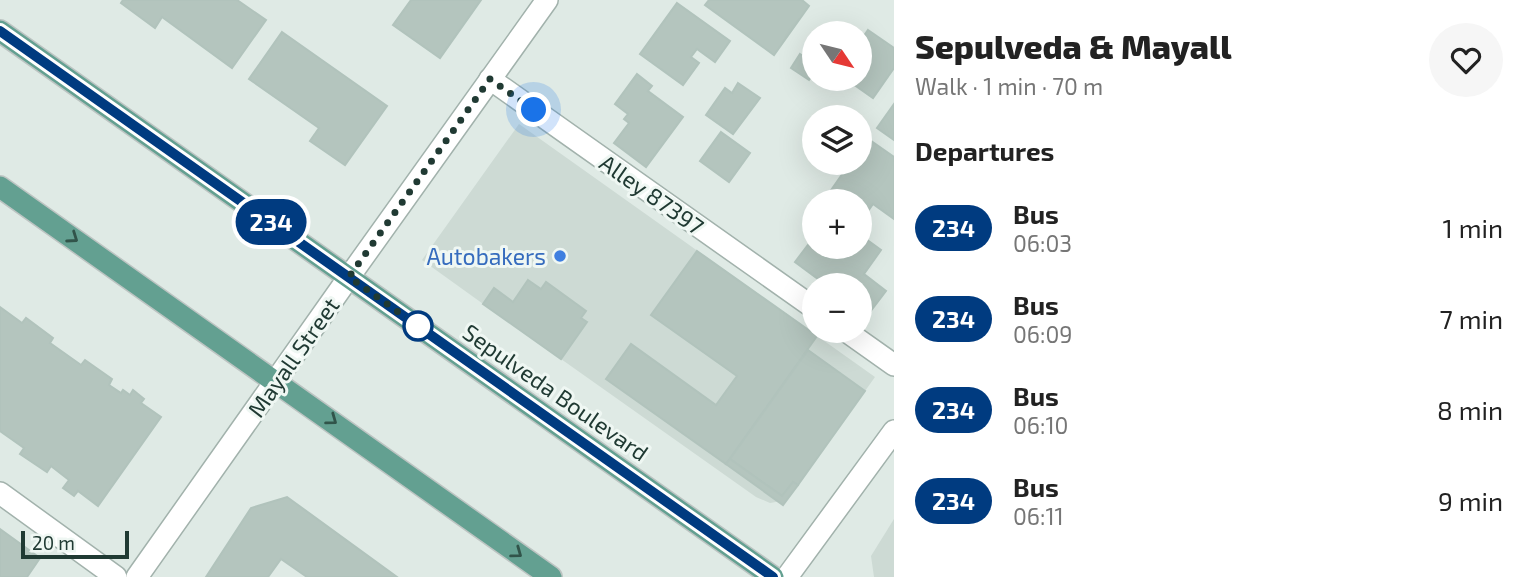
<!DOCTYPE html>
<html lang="en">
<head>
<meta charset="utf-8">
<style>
	:root { --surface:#fff; --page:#f6f6f6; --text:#222; --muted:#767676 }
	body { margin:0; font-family:"Exo 2",sans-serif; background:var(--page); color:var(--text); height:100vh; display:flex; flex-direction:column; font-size:26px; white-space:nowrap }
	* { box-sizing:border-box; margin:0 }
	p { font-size:23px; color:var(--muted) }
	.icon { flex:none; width:38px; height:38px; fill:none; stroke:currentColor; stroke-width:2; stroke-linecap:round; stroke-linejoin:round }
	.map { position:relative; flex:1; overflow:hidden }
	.panel { display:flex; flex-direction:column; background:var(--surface); width:630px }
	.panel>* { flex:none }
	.badge { padding:0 14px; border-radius:23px; font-size:24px; line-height:46px }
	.needle { width:46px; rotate:125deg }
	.buttons { position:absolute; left:802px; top:21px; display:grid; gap:14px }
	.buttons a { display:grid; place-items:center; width:70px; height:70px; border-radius:50%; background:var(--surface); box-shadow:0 7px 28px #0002; font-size:35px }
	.scale { position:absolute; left:21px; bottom:18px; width:108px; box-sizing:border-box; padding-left:7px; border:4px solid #203a33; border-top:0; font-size:19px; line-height:24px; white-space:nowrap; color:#203a33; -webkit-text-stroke:5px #eff7f3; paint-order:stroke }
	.you { position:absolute; width:35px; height:35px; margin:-18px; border:5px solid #fff; border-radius:50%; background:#1a73e8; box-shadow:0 0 0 10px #1a73e833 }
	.map>.badge { position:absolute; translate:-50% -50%; box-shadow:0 0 0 4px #fff }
	h2 { padding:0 21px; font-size:26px; line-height:63px }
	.round { display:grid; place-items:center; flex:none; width:74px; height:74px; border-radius:37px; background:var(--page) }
	.head { display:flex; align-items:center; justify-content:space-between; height:119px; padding:0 21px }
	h1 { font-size:33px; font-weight:800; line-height:52px }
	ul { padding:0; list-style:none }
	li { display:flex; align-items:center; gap:21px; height:91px; padding:0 21px }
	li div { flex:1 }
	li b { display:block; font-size:26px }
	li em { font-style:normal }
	li .badge { min-width:77px; font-weight:700; text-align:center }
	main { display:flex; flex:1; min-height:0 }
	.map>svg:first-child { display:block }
	.built { fill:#cddad4 }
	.building { fill:#b4c5be; stroke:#b1c3bc; stroke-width:2 }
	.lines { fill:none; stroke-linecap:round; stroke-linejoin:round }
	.service-casing { stroke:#a2b2ac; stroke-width:24 }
	.minor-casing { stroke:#a2b2ac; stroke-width:24 }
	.tertiary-casing { stroke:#a2b2ac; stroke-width:24 }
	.primary-casing { stroke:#bcc4c2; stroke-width:24 }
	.service { stroke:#fff; stroke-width:21 }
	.minor { stroke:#fff; stroke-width:21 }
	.tertiary { stroke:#fff; stroke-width:21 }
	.primary { stroke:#63a091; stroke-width:21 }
	.oneway { stroke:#31544a }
	.line-casing { stroke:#fff; stroke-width:16 }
	.line { stroke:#003b80; stroke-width:10 }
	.walk { stroke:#203a33; stroke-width:7; stroke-dasharray:0 12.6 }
	.shop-dot { fill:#3f7fe0; stroke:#eff7f3; stroke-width:2.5 }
	.stop-dot { fill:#fff; stroke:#003b80; stroke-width:3.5 }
	.labels { text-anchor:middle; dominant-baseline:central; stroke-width:6; stroke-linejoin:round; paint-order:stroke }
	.street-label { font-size:23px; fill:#203a33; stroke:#eff7f3 }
	.shop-label { font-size:23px; fill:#366cbe; stroke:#eff7f3; text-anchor:end }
</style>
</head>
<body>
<main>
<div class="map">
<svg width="894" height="577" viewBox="0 0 894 577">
	<rect width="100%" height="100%" fill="#dfeae5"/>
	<g class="built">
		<polygon points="519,124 875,377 798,485 781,501 770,503 756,497 561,359 587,322 581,318 586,311 545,283 514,326 422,260"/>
		<polygon points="894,519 894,577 874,577 871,556"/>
	</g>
	<g class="building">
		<polygon points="123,0 237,0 266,20 232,68 162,17 155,28 121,3"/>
		<polygon points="411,0 481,0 440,58 393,25"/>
		<polygon points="709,0 802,0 809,6 774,55 705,5"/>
		<polygon points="677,3 730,41 715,62 697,49 691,57 699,63 683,85 640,54"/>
		<polygon points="868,30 894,48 894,68 873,98 846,79 859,79 859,43"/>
		<polygon points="282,32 387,106 345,165 310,141 319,128 249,79"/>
		<polygon points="800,54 814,63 814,73 809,80 791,68"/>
		<polygon points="637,74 652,86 648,91 683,117 646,167 614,143 629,123 624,119 628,114 615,104"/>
		<polygon points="738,83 760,98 733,134 706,115 725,88 732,93"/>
		<polygon points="894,104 894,140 877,128"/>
		<polygon points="721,132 750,153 729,182 700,161"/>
		<polygon points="867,138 894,157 894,219 873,204 866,214 862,210 859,214 859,201 835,201 827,196 850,163 859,163 859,149"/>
		<polygon points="859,234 881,250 864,274 886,291 863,321 859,318 859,285 826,285 795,262 814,237 814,247 859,247"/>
		<polygon points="697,251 817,336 726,464 606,379 631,344 716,405 737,376 651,315"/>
		<polygon points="528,280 541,289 546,282 586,311 581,318 587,322 561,359 483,304 494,288 513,302"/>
		<polygon points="0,307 22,323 26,318 53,338 50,343 81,365 85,360 112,379 109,385 121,393 123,390 130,395 133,390 144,399 141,403 161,417 98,506 78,491 74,496 63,488 69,480 51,466 47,472 20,454 24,448 0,431"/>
		<polygon points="808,350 865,391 798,485 793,482 782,496 730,459"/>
		<polygon points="730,459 782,496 793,482 798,485 783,505 726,464"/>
		<polygon points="287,497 397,577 307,577 281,559 268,577 206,577 251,508"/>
		<polygon points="0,529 40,558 27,577 0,577"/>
	</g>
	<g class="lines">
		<g class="service-casing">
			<g id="service">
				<polyline points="490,79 814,308"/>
				<polyline points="846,331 894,365"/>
				<polyline points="0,493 116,577"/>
			</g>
		</g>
		<g class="minor-casing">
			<g id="minor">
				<polyline points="349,277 547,0"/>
				<polyline points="787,577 894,431"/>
			</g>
		</g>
		<g class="tertiary-casing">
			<polyline id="tertiary" points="137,577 349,277"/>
		</g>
		<g class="primary-casing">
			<g id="primary">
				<polyline points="0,31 773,577"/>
				<polyline points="0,187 551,577"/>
			</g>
		</g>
		<use href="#service" class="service"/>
		<use href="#minor" class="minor"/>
		<use href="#tertiary" class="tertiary"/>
		<use href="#primary" class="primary"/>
	</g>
	<defs><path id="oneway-chevron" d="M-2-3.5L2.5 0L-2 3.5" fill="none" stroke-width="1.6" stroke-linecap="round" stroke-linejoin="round" transform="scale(1.75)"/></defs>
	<g class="oneway">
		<use href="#oneway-chevron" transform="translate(73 238) rotate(35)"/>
		<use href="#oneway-chevron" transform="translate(332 420) rotate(36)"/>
		<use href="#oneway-chevron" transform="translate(517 553) rotate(36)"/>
	</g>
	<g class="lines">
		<g class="line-casing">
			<polyline id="line" points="0,31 773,577"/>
		</g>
		<use href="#line" class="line"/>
		<polyline class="walk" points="418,326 349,277 490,79 534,110"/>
	</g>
	<circle class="shop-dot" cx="560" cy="256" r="7"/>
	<circle class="stop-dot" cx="418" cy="326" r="14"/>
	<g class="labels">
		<g class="street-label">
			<text transform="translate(652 194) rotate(35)">Alley 87397</text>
			<text transform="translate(293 357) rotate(-55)">Mayall Street</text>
			<text transform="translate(556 392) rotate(35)">Sepulveda Boulevard</text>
		</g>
		<g class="shop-label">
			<text x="546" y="256">Autobakers</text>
		</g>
	</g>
</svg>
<div class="buttons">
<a><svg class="needle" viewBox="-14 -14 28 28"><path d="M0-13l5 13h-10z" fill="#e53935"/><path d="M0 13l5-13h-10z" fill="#767676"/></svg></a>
<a><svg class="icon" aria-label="layers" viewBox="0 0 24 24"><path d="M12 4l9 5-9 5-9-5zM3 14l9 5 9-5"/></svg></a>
<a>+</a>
<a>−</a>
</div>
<div class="scale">20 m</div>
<div class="you" style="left:534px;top:110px"></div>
<b class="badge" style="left:271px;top:222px;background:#003b80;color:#fff">234</b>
</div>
<section class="panel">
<div class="head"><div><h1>Sepulveda &amp; Mayall</h1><p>Walk · 1 min · 70 m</p></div><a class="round"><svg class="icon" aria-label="heart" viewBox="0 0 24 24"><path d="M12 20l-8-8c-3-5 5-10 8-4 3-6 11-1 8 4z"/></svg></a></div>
<h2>Departures</h2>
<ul>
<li><span class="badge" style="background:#003b80;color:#fff">234</span><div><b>Bus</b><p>06:03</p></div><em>1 min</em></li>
<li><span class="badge" style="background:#003b80;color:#fff">234</span><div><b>Bus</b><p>06:09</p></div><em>7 min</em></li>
<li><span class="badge" style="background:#003b80;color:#fff">234</span><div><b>Bus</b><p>06:10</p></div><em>8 min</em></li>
<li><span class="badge" style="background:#003b80;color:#fff">234</span><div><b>Bus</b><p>06:11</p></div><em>9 min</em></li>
</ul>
</section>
</main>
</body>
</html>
